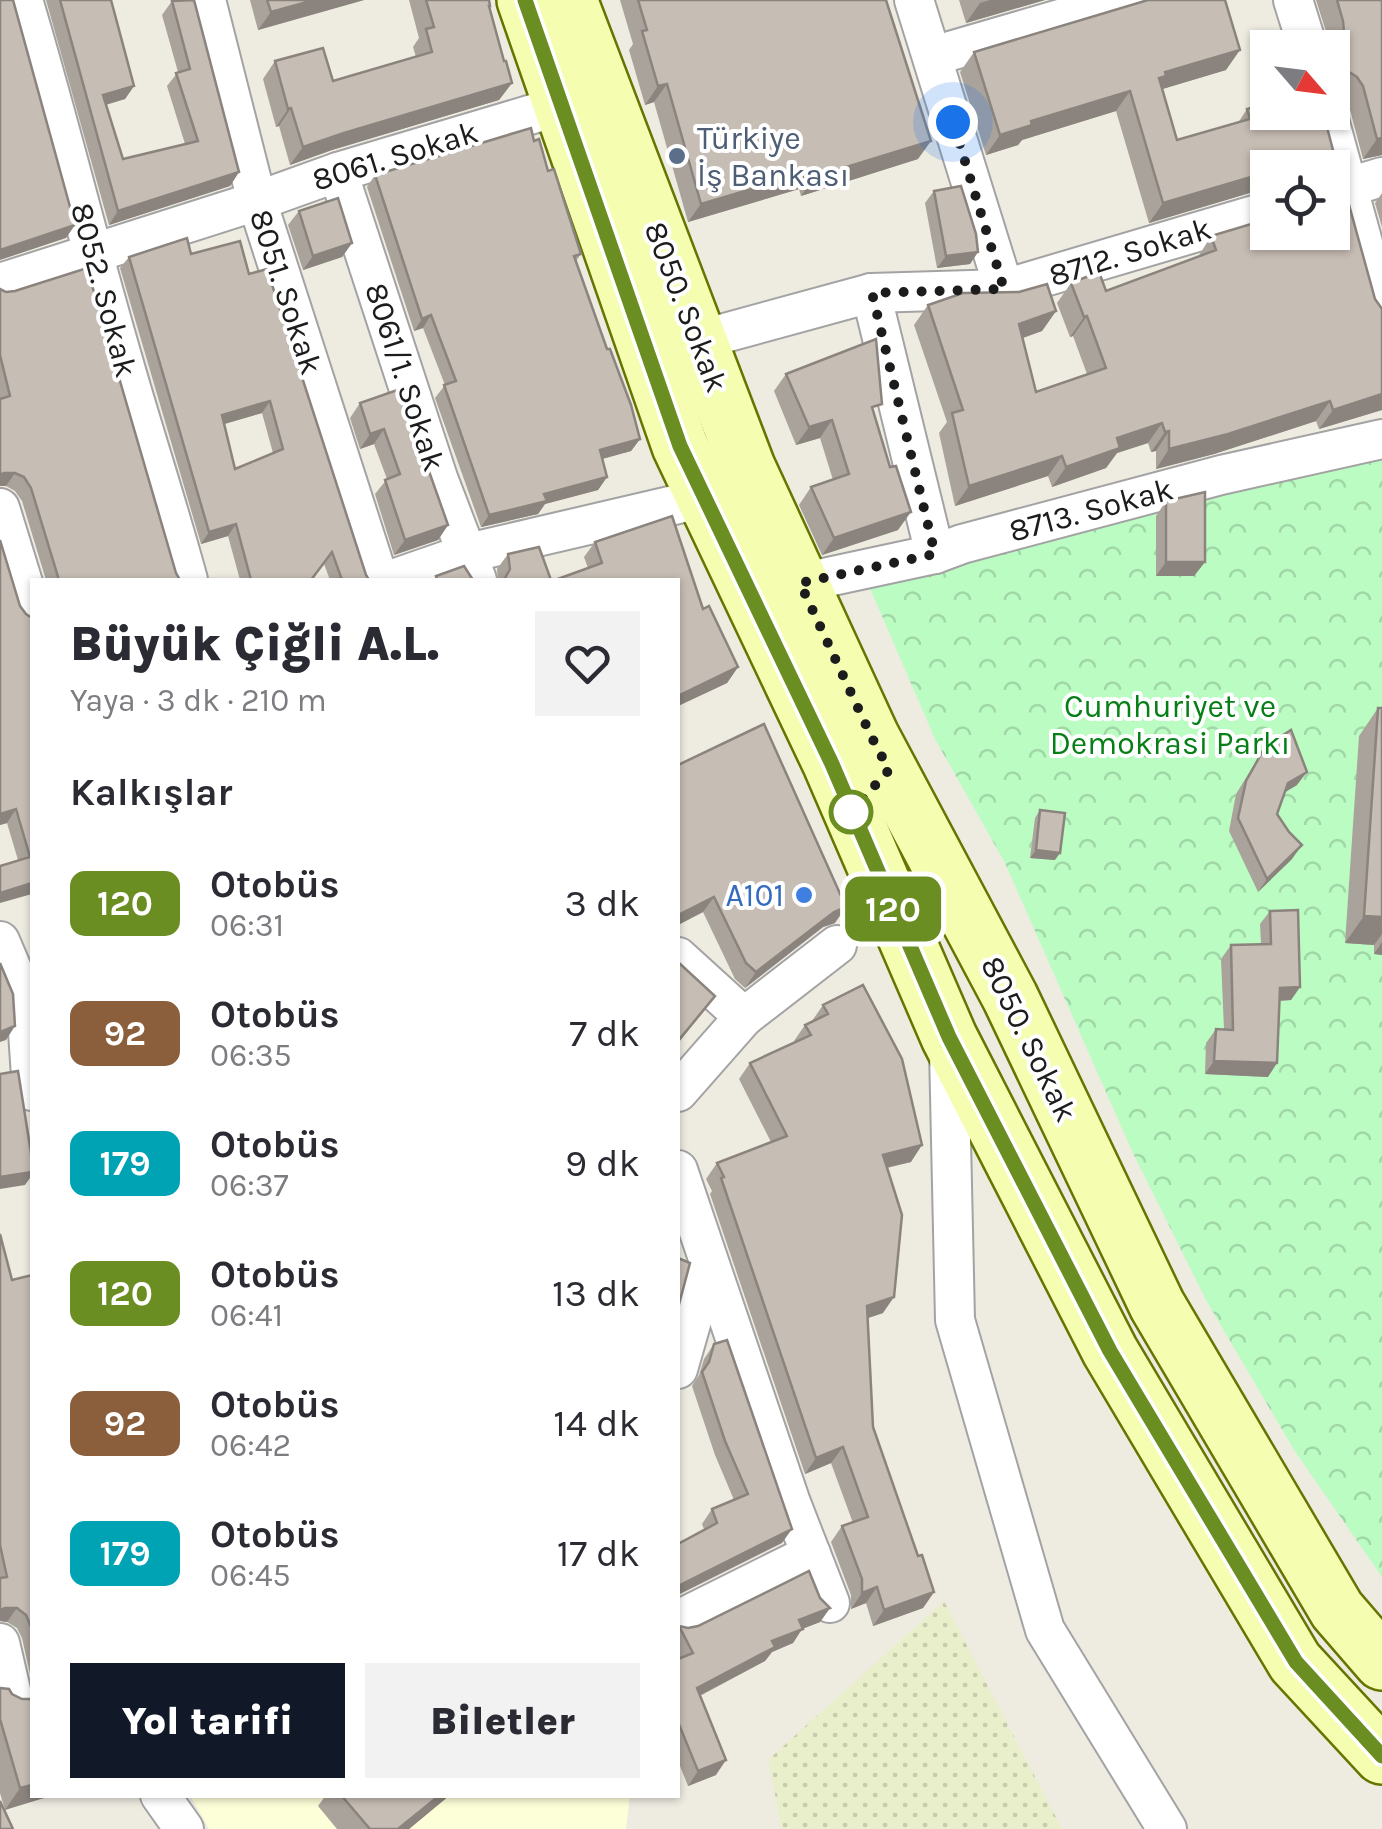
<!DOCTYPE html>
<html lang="tr">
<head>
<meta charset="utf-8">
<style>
	:root { --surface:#fff; --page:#f2f2f3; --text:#2b2b33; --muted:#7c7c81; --accent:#111827 }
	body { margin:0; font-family:Karla,sans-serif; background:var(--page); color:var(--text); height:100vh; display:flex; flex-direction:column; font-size:38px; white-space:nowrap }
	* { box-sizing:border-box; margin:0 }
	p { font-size:32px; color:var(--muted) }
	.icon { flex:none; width:55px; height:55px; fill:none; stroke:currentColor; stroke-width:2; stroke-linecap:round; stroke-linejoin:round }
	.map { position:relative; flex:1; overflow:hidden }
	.side { position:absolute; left:30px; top:578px; width:650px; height:1220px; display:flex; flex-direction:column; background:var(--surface); border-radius:0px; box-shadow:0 2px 8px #0004 }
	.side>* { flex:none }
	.badge { padding:0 20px; border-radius:15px; font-size:35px; line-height:65px }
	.needle { width:65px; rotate:118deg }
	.controls { position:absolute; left:1250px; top:30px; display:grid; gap:20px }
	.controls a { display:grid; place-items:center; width:100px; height:100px; border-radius:0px; background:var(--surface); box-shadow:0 2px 8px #0004; font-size:50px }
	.you { position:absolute; width:50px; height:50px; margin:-25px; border:8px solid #fff; border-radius:50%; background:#1a73e8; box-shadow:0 0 0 15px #1a73e833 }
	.map>.badge { position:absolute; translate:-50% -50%; box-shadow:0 0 0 5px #fff }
	h2 { padding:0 40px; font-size:38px; line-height:90px }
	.round { display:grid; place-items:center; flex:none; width:105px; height:105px; border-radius:0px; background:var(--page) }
	.summary { display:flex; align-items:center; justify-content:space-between; height:170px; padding:0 40px }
	h1 { font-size:48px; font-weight:800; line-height:75px }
	.primary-button { display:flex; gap:20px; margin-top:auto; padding:20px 40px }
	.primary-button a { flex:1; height:115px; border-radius:0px; background:var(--accent); color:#fff; font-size:40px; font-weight:800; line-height:115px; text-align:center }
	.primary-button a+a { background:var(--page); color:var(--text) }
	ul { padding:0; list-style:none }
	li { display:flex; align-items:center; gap:30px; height:130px; padding:0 40px }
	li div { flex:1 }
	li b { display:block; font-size:38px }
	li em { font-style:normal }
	li .badge { min-width:110px; font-weight:700; text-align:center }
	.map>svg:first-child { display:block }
	.education { fill:#fdffd9 }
	.farmland { fill:url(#farmland-dots) }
	.park { fill:url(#park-crowns) }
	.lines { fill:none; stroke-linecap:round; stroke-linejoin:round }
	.street-casing { stroke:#a3a3a3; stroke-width:42 }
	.secondary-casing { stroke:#647600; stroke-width:60 }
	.street { stroke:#fff; stroke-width:38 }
	.secondary { stroke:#f5fdb1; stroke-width:55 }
	.wall { fill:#aaa39b; fill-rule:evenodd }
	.shaded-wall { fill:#8b847e }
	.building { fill:#c6bdb4; stroke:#8b847e; stroke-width:2.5; fill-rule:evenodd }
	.line-casing { stroke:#fff; stroke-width:22 }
	.line { stroke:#6b8e23; stroke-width:15 }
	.walk { stroke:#1c1c1c; stroke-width:10; stroke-dasharray:0 18 }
	.service-dot { fill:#5c6f8a; stroke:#fff; stroke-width:4 }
	.stop-dot { fill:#fff; stroke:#6b8e23; stroke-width:5 }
	.shop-dot { fill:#3f7fe0; stroke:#fff; stroke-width:4 }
	.labels { text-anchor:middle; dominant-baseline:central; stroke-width:8; stroke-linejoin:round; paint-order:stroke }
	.service-label { font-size:32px; fill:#4e5e75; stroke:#fff; text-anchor:start }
	.street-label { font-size:32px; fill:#1c1c1c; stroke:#fff }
	.park-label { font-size:32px; fill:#067f16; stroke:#fff }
	.shop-label { font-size:32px; fill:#366cbe; stroke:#fff; text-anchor:end }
</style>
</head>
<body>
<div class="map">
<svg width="1382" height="1829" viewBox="0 0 1382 1829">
	<defs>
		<pattern id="farmland-dots" width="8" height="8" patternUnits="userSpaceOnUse" patternTransform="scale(2.5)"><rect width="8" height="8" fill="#eaefcb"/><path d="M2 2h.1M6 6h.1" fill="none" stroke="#c8ccae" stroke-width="1.8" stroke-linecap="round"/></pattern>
		<pattern id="park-crowns" width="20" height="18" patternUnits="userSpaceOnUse" patternTransform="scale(2.5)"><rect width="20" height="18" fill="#bbfcc3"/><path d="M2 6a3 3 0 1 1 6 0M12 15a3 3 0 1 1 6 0" fill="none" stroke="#a0d7a7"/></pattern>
	</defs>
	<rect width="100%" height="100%" fill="#eeebe1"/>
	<polygon class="education" points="190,1795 630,1795 626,1829 209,1829"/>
	<polygon class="farmland" points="944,1601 1062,1829 782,1829 768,1760"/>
	<polygon class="park" points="1382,452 1382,1577 1294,1450 1206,1300 1132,1151 1005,863 935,739 869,586"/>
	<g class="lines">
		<g class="street-casing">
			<g id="street">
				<path d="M 23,0 C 59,119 88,241 123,360 C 144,434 168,506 188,580"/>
				<polyline points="206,0 257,201 379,580"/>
				<polyline points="914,0 1004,289"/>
				<polyline points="1293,0 1308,48"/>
				<polyline points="933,56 1125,0"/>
				<polyline points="1327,112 1382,312"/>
				<polyline points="338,172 438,478 477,580"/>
				<polyline points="1332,192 1382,177"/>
				<polyline points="0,283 257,201 338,172 536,113 562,107"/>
				<polyline points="871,293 935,554"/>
				<polyline points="699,340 871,293 1004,289 1268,211"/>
				<polyline points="0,508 32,612"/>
				<polyline points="390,580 468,553 704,498"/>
				<polyline points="800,583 935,554 962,544 1221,475 1382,439"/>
				<polyline points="0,941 26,1002 32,1009"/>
				<polyline points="678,957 744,1017"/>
				<polyline points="26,1002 32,1091"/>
				<polyline points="949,1050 955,1320 1045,1630 1167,1829"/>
				<polyline points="678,1092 744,1017 837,945"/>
				<polyline points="678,1170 791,1503 830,1603"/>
				<polyline points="678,1369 708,1264"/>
				<polyline points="678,1620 811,1554"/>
				<polyline points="0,1643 13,1699"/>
				<polyline points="160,1795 184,1829"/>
			</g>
		</g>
		<g class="secondary-casing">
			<g id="secondary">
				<polyline points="525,0 680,446 831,764 949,1037 1110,1351 1295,1662 1382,1756"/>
				<polyline points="569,0 747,467 871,736 1010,997 1157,1305 1337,1610 1382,1662"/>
			</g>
		</g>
		<use href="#street" class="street"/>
		<use href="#secondary" class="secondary"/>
	</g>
	<g class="wall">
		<polygon points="46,0 111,0 134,86 125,99 106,105 123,159 185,144 167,86 178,72 162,15 172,1 239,172 230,186 109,225"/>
		<polygon points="250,0 364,0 258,30"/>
		<polygon points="409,0 489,0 489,8 504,61 512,83 499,100 332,150 290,165 279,126 276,127 263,79 275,61 333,81 416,57 413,47 419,38"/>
		<polygon points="620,0 886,0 918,159 801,196 799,189 688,222 654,102 645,105 629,50 633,44"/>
		<polygon points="959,0 1045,0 966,23"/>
		<polygon points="1316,0 1382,0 1382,155 1363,159 1349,106 1343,97 1335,91 1332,85 1332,48 1330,48 1329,41"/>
		<polygon points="974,52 1226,70 1162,89 1177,140 1238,123 1247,109 1334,154 1325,168 1268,168 1263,189 1149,223 1116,111 1022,140 1018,145 986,155 960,72"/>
		<polygon points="534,141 581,254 576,261 640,439 631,451 602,459 607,477 598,490 545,504 538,514 481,527 435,398 445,385 423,328 414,331 367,187 375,175"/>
		<polygon points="934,191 978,252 970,264 937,268 925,203"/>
		<polygon points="1382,193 1382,227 1375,203"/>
		<polygon points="299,211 352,243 342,257 303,270 288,225"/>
		<polygon points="1211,236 1375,299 1382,309 1382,410 1319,429 1316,421 1214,454 1156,469 1156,451 1151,452 1148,443 1117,453 1106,468 1052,487 1048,476 955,506 939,433 947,422 914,325 928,305 1056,311 1042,331 1023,338 1036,392 1087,374 1073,336 1070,337 1057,303 1071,283 1106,291 1198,257"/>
		<path d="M 191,254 L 249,274 L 369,580 L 330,580 L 324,564 L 311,580 L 240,580 L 228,536 L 201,544 L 120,268 L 129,257 ZM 262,413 L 273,453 L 235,469 L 224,424 Z"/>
		<polygon points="0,289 176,573 180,580 46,580 22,501 15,491 6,486 0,486"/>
		<polygon points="786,374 874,415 898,530 822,555 799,505 811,487 833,480 820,438 796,445 774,391"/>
		<polygon points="400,389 448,525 438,540 394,555 375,494 387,479 374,444 360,449 350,418 360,403"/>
		<polygon points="1166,501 1205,562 1194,576 1156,576 1156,516"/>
		<polygon points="672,516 703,609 709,606 738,667 727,683 678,706 678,580 555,580 588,568 584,557 595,542"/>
		<polygon points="0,540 20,606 32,894 18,860 7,823 0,825"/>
		<polygon points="508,554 551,580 498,580 497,569"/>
		<polygon points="1378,708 1382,708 1382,955 1374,954 1374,945 1345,943 1359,736"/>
		<polygon points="1265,747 1297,785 1284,793 1277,814 1292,859 1258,892 1229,831 1236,794"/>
		<polygon points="678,765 835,923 823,927 745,988 735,979 703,912 678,925"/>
		<polygon points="1040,810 1055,860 1030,858 1035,818"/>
		<polygon points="1270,911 1300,987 1291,1000 1280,1001 1268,1077 1205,1074 1206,1043 1216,1029 1224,1030 1221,959 1231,945 1261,944 1260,924"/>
		<polygon points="823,1005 911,1162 887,1168 883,1313 868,1318 873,1427 918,1556 934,1592 923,1608 873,1626 866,1603 851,1609 851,1595 831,1542 842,1526 853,1523 831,1463 805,1474 710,1194 712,1191 706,1179 717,1163 771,1142 739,1079 750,1063 795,1043 794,1041 805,1025 812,1021"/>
		<polygon points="0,1234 12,1280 32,1275 32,1674 30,1674 22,1638 17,1628 7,1622 0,1621"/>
		<polygon points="714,1344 782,1543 704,1529 702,1524 712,1509 734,1500 715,1455 692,1386 699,1375 704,1359"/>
		<polygon points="820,1598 830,1608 820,1622 802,1629 793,1643 772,1652 765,1661 700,1696 716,1775 688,1786 678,1761 678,1628 679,1626 688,1628"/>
		<polygon points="0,1688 32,1795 5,1810 0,1793"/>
		<polygon points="326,1795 450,1795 409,1829 337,1829 318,1806"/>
	</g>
	<g class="shaded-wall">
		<polygon points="314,0 364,0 258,30 271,12"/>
		<polygon points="990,0 1045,0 966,23 980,3"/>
		<polygon points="1240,50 1226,70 1156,91 1145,98 1165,72"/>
		<polygon points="512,83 499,100 332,150 290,165 303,147 344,133"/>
		<polygon points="667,84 654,102 645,105 658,86"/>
		<polygon points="134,86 125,99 94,108 103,95"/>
		<polygon points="1130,91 1116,111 1022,140 1018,145 986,155 1000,135 1031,121"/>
		<polygon points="291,108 279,126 276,127 288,109"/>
		<polygon points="1382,138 1382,155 1363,159 1377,139"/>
		<polygon points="931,141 918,159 801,196 814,177"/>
		<polygon points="812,171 799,189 688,222 701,204"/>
		<polygon points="239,172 230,186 109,225 118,211"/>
		<polygon points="1268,172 1268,189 1263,189 1149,223 1163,203"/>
		<polygon points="75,225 66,238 0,260 0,250"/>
		<polygon points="352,243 342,257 303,270 313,256"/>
		<polygon points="978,252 970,264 937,268 946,256"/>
		<polygon points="1056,311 1042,331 1005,344 1019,324"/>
		<polygon points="431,315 423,328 414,331 422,319"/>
		<polygon points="1087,316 1073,336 1070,337 1084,317"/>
		<polygon points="1382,394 1382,410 1319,429 1333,410"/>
		<polygon points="270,401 262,413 214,427 222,415"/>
		<polygon points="1330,401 1316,421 1214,454 1156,469 1169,449"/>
		<polygon points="832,420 820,438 796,445 809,427"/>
		<polygon points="1162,423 1148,443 1117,453 1106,468 1052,487 1066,467 1117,438"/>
		<polygon points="384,429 374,444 360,449 370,434"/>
		<polygon points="1169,431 1156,451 1151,452 1165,432"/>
		<polygon points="640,439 631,451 591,462 600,450"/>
		<polygon points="1062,456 1048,476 955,506 969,486"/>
		<polygon points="4,473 15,473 6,486 0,486 0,475"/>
		<polygon points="607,477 598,490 545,504 538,514 481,527 489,515 544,494"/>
		<polygon points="911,512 898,530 822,555 834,538"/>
		<polygon points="236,524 228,536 201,544 209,532"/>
		<polygon points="448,525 438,540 394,555 405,540"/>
		<polygon points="1166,562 1205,562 1194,576 1156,576"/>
		<polygon points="738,667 727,683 678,706 678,696"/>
		<polygon points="1307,772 1297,785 1278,796 1288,783"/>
		<polygon points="16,809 7,823 0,825 0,814"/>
		<polygon points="1302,845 1292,859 1258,892 1267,879"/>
		<polygon points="1036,850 1060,853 1055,860 1030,858"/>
		<polygon points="32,883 32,894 0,903 0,893"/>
		<polygon points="714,897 703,912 678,925 678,915"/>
		<polygon points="846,907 835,923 823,927 745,988 756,972 834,912"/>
		<polygon points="1364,916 1382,917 1382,934 1374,945 1345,943"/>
		<polygon points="1382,942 1382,955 1374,954"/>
		<polygon points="1300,987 1291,1000 1271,1001 1280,988"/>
		<polygon points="715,996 704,1011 678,1043 678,1041"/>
		<polygon points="15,1026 6,1040 0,1042 0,1032"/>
		<polygon points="1214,1061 1277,1063 1268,1077 1205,1074"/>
		<polygon points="922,1145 911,1162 871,1171 883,1155"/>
		<polygon points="32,1172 32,1175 25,1185 0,1189 0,1177"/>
		<polygon points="894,1297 883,1313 856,1322 867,1306"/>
		<polygon points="843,1447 831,1463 805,1474 816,1458"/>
		<polygon points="792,1529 782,1543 678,1595 678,1586"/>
		<polygon points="877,1587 866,1603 851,1609 862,1593"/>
		<polygon points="934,1592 923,1608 873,1626 884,1610"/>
		<polygon points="5,1608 17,1608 7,1622 0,1621 0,1610"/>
		<polygon points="830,1608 820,1622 802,1629 793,1643 772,1652 765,1661 687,1702 697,1688 772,1641 799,1620"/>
		<polygon points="726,1760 716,1775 688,1786 698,1771"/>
		<polygon points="32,1785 32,1795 54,1795 5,1810 20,1788"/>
		<polygon points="440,1795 450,1795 409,1829 398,1829"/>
	</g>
	<g class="building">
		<polygon points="0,0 13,0 75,225 0,250"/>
		<polygon points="60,0 111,0 134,86 103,95 123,159 198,141 176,73 190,69 172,1 194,0 239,172 118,211"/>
		<polygon points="267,0 314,0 271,12"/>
		<polygon points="426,0 489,0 490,6 489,6 504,61 506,61 512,83 344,133 303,147 291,108 288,109 275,61 323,48 333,81 432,52 426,29 434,27"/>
		<polygon points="638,0 886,0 931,141 814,177 812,171 701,204 667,84 658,86 642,31 647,30"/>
		<polygon points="1148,0 1225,0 1240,50 1165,72 1166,76 1159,78 1177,140 1250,119 1247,109 1268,103 1268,112 1323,112 1334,154 1329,158 1324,168 1268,168 1268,172 1163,203 1130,91 1031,121 1032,125 1000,135 974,52"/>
		<polygon points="1337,0 1382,0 1382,138 1377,139 1363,86 1357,77 1349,72 1339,43 1344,32 1343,21"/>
		<polygon points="531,128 534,141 539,139 548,171 554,169 581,254 574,256 607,349 610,349 631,405 640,439 600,450 607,477 544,494 547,501 489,515 444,385 456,381 431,315 422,319 375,175"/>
		<polygon points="961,186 976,234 978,252 946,256 934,191"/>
		<polygon points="1332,190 1346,194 1375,299 1382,309 1382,394 1333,410 1330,401 1228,434 1169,449 1169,431 1165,432 1162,423 1117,438 1120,448 1066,467 1062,456 969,486 952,413 963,410 928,305 963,293 1019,292 1047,284 1056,311 1019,324 1036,392 1106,368 1087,316 1084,317 1071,283 1099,272 1106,291 1216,250 1211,236 1268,219 1268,232 1332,232"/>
		<polygon points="338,198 352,243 313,256 299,211"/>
		<path d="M 187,238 L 191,254 L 240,241 L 249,274 L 267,269 L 366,575 L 369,580 L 342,580 L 332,552 L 311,580 L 251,580 L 236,524 L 209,532 L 129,257 ZM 270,401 L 283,449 L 235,469 L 222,415 Z"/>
		<polygon points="87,268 176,573 180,580 59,580 31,488 24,477 15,473 4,473 0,475 0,399 10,396 0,355 0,289 6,292 15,291"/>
		<polygon points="876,339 882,404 872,407 890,467 896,466 911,512 834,538 811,487 849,474 832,420 809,427 786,374"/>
		<polygon points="400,389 448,525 405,540 385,480 400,474 384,429 370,434 360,403"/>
		<polygon points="1205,492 1205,562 1166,562 1166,501"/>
		<polygon points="672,516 703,609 709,606 738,667 678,696 678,580 555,580 602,563 595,542"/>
		<polygon points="0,540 20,606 26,614 32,618 32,883 0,893 0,866 30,857 16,809 0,814"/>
		<polygon points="539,547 551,580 504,580 510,569 508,554"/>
		<polygon points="464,566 473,580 437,580 436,576"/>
		<polygon points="1378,708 1382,708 1382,917 1364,916"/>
		<polygon points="764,724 846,907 834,912 756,972 746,963 714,897 678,915 678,765"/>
		<polygon points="1291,730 1307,772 1288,783 1277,814 1289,832 1302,845 1267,879 1238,818 1246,781 1265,747"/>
		<polygon points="1040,810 1065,813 1060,853 1036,850"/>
		<polygon points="1298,910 1300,987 1280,988 1277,1063 1214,1061 1216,1029 1233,1030 1231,945 1271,944 1270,911"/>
		<polygon points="678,962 715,996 678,1041"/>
		<polygon points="0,963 13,994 15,1026 0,1032"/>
		<polygon points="863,985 902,1059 922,1145 883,1155 902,1215 894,1297 867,1306 873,1427 918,1556 922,1555 934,1592 884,1610 877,1587 862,1593 862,1579 842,1526 868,1517 843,1447 816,1458 721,1178 724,1177 717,1163 787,1136 750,1063 811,1035 805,1025 828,1014 823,1005"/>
		<polygon points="18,1071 32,1159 32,1172 0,1177 0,1074"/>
		<polygon points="0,1234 12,1280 32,1275 32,1629 26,1615 17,1608 5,1608 0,1610 0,1578 7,1577 0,1545"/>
		<polygon points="678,1258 690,1263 678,1308"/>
		<polygon points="727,1340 792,1529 678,1586 678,1544 717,1523 712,1509 748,1494 725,1441 702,1372 709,1362 714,1344"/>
		<polygon points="809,1571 820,1598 830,1608 799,1620 803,1629 772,1641 775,1647 697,1688 726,1760 698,1771 678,1722 678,1659 693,1653 679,1626 688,1628 698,1626"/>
		<polygon points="0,1688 9,1689 12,1694 22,1699 32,1699 32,1785 20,1788 0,1719"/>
		<polygon points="341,1795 440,1795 398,1829 370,1829"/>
		<polygon points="0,1801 13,1829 0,1829"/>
	</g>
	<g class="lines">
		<g class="line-casing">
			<polyline id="line" points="525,0 680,446 832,764 949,1037 1110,1351 1296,1662 1382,1756"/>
		</g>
		<use href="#line" class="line"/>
		<polyline class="walk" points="851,812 889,770 871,736 800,583 935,554 872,293 1004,289 953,122"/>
	</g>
	<circle class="service-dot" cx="677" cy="156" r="10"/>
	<circle class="stop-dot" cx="851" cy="812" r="20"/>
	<circle class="shop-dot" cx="804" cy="895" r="10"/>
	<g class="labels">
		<g class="service-label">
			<text x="697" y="138">Türkiye<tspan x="697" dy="37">İş Bankası</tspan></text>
		</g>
		<g class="street-label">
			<text transform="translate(395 156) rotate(-17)">8061. Sokak</text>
			<text transform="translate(1130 252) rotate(-17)">8712. Sokak</text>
			<text transform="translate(104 290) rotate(75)">8052. Sokak</text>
			<text transform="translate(286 292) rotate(72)">8051. Sokak</text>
			<text transform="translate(686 307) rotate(69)">8050. Sokak</text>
			<text transform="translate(405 377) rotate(72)">8061/1. Sokak</text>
			<text transform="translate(1091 510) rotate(-15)">8713. Sokak</text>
			<text transform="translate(1029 1039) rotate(64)">8050. Sokak</text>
		</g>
		<g class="park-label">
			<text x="1170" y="706">Cumhuriyet ve<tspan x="1170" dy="37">Demokrasi Parkı</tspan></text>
		</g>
		<g class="shop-label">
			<text x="784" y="895">A101</text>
		</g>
	</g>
</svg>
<div class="controls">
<a><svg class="needle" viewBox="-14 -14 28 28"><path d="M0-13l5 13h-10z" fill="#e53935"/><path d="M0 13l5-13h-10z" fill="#7c7c81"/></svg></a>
<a><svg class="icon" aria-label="locate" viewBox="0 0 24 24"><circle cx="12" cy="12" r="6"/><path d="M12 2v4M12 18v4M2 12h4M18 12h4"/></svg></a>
</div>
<div class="you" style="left:953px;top:122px"></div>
<b class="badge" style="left:893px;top:909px;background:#6b8e23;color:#fff">120</b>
<section class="side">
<div class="summary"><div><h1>Büyük Çiğli A.L.</h1><p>Yaya · 3 dk · 210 m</p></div><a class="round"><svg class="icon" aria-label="heart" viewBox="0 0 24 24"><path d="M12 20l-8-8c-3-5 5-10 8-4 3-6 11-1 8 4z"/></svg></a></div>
<h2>Kalkışlar</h2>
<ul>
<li><span class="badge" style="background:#6b8e23;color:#fff">120</span><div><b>Otobüs</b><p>06:31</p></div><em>3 dk</em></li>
<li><span class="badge" style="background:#8b5e3c;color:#fff">92</span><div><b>Otobüs</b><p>06:35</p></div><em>7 dk</em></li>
<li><span class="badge" style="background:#00a3b4;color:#fff">179</span><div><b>Otobüs</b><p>06:37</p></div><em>9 dk</em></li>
<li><span class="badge" style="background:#6b8e23;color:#fff">120</span><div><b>Otobüs</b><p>06:41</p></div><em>13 dk</em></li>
<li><span class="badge" style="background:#8b5e3c;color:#fff">92</span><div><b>Otobüs</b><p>06:42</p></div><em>14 dk</em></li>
<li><span class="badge" style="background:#00a3b4;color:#fff">179</span><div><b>Otobüs</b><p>06:45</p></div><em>17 dk</em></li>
</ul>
<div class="primary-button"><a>Yol tarifi</a><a>Biletler</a></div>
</section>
</div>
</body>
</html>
